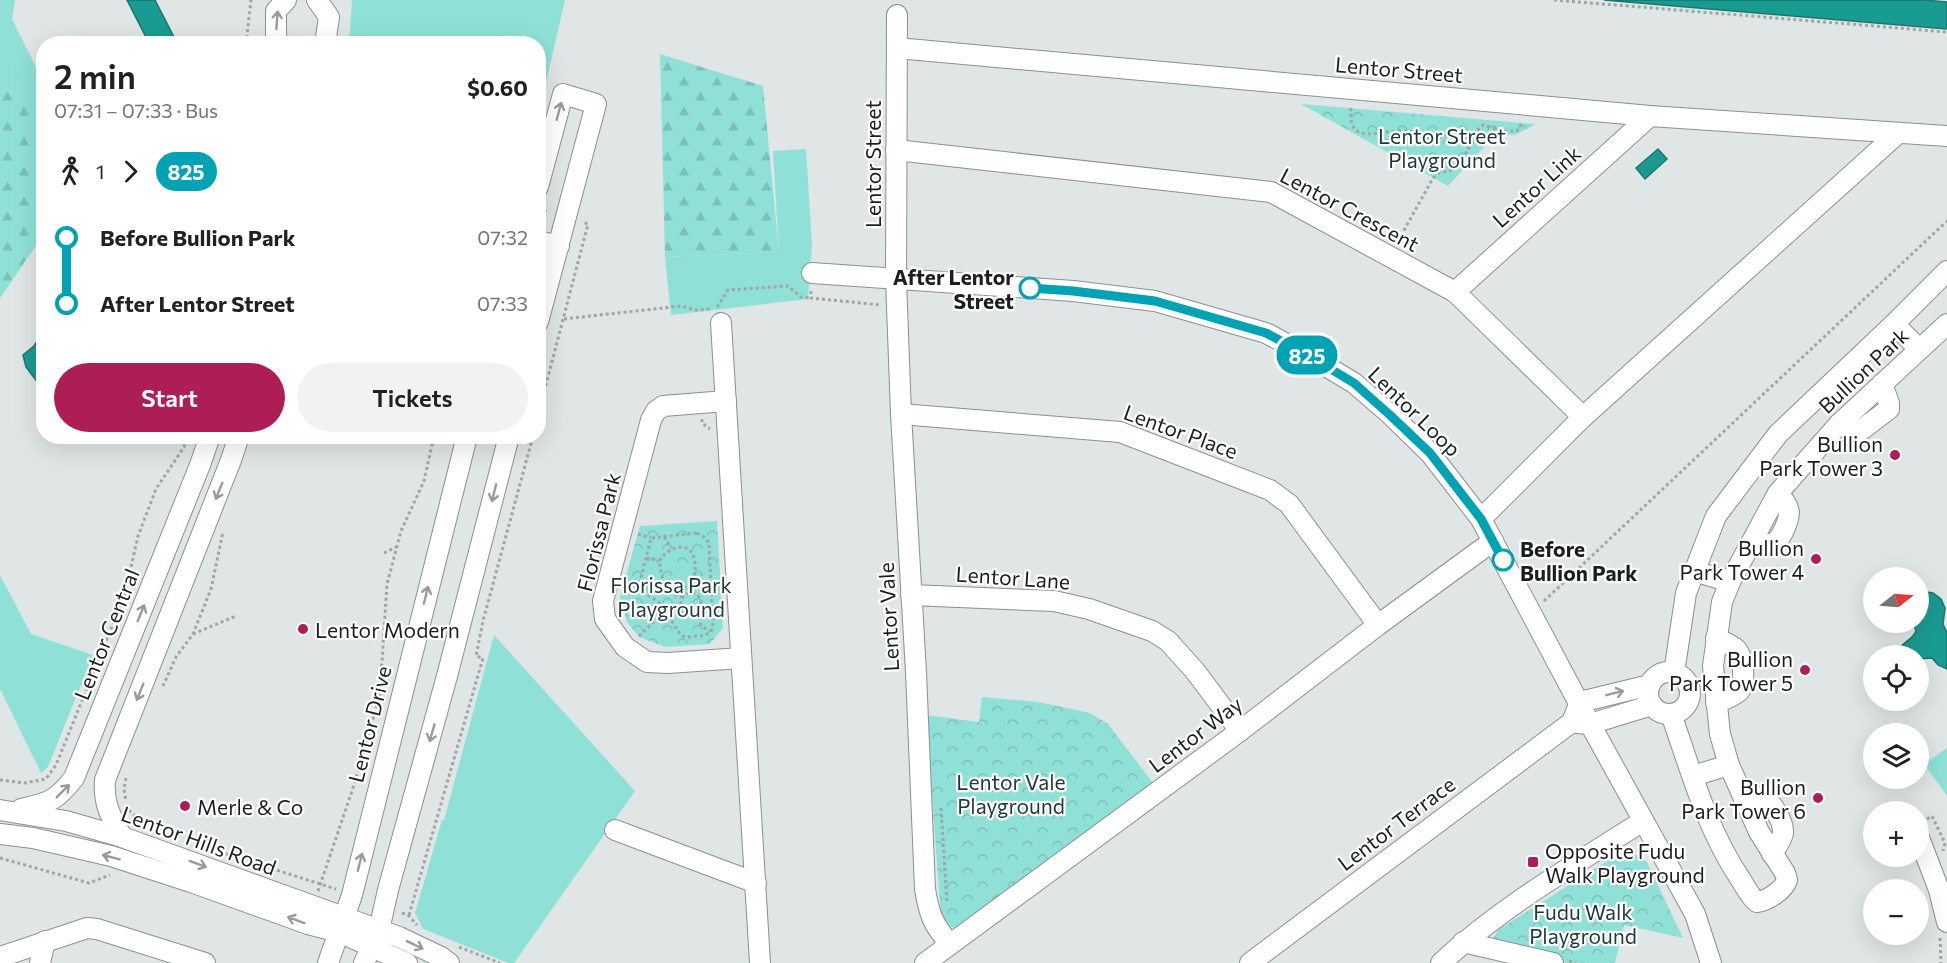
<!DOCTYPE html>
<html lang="en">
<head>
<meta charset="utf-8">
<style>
	:root { --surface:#fff; --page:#f2f2f2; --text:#202124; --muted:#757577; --accent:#ad1e56 }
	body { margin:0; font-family:Commissioner,sans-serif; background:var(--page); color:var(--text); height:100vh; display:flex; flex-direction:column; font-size:22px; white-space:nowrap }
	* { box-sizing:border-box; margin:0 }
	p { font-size:20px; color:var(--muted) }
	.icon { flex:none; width:33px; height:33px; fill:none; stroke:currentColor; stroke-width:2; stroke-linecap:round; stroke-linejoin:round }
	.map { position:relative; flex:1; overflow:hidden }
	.drawer { position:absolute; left:36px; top:36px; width:510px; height:408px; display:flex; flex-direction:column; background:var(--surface); border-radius:24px; box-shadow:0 6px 24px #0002 }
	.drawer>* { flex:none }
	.badge { padding:0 12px; border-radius:20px; font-size:21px; line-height:39px }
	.needle { width:39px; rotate:73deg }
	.tools { position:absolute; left:1863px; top:567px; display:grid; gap:12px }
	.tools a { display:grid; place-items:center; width:66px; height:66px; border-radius:50%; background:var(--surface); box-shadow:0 6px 24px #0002; font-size:30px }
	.map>.badge { position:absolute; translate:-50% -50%; box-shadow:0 0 0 3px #fff }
	.legs { display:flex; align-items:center; gap:9px; height:66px; padding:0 18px; font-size:20px }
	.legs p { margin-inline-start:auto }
	.headline { display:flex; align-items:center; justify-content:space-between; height:102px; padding:0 18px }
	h1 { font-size:33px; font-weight:600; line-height:45px }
	.cta { display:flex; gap:12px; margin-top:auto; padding:12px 18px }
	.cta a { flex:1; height:69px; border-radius:36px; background:var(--accent); color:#fff; font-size:24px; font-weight:600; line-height:69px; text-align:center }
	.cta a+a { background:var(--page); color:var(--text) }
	ul { padding:0 18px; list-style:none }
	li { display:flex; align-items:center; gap:21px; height:66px; font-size:22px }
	li i { display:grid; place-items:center; width:9px; height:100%; margin:0 8px; background:currentColor }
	li i::after { content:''; width:15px; height:15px; margin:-8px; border:4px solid; border-radius:50%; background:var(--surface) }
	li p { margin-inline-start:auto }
	li:first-child i { background:linear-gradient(#0000 50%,currentColor 0) }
	li:last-child i { background:linear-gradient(currentColor 50%,#0000 0) }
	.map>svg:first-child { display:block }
	.green { fill:#8fe1d8 }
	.forest { fill:url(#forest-firs) }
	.park { fill:url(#park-crowns) }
	.water { fill:#1a9b91; stroke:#1b766e; stroke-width:1.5 }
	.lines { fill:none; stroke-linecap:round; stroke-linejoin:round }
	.minor-casing { stroke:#8b9090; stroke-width:22 }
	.path { stroke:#a1a5a4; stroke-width:3; stroke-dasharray:3 3; stroke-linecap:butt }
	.minor { stroke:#fff; stroke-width:20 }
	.oneway { stroke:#999a99 }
	.line-1-casing { stroke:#fff; stroke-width:14 }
	.line-1 { stroke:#00a3b4; stroke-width:9 }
	.stop-1-dot { fill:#fff; stroke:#00a3b4; stroke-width:3 }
	.poi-dot { fill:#ad1e56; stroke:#fff; stroke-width:2 }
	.labels { text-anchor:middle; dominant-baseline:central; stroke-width:4.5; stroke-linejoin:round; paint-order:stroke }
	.street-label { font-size:21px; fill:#1c1e1d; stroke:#fff }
	.park-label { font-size:21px; fill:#1f3835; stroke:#fff }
	.stop-label { font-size:21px; font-weight:bold; fill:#1c1e1d; stroke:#fff; text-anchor:end }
	.poi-label { font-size:21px; fill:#1c1e1d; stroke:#fff; text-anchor:end }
</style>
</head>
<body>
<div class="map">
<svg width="1947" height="963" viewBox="0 0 1947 963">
	<defs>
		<pattern id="forest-firs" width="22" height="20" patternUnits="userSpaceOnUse" patternTransform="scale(1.5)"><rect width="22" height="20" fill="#8fe1d8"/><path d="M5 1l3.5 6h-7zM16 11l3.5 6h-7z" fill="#7bc1b9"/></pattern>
		<pattern id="park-crowns" width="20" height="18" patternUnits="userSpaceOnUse" patternTransform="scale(1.5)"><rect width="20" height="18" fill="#8fe1d8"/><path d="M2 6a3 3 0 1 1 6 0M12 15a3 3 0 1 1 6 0" fill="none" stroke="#7bc1b9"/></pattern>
	</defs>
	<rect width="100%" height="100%" fill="#e0e5e5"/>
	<g class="green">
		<polygon points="0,0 15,0 12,19 43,81 44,234 0,298"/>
		<polygon points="352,0 565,0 539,112 538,44 349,43"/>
		<polygon points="806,149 812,245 808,299 671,315 665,257 779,252 773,151"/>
		<polygon points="0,575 31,634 93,655 48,767 41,773 0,689"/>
		<polygon points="494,635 635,791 514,963 508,963 423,929 415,913 442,820 444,820"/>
		<polygon points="1947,748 1947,796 1924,764"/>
	</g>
	<g class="forest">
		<polygon points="660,54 763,86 779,252 665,257"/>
		<polygon points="0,72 42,107 44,116 43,234 0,298"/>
	</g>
	<g class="park">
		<polygon points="1301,104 1536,124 1515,135 1496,134 1448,186"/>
		<polygon points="717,521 723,628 710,644 665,647 639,637 627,622 620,597 640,526"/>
		<polygon points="982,697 1038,702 1090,713 1108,724 1156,787 955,928 946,926 941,918 926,715 979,722"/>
		<polygon points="1629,853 1639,856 1647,862 1683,938 1624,925 1615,963 1567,963 1504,950 1497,945 1494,937 1498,930 1618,854"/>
	</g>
	<g class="water">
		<polygon points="127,0 155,0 177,43 149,43"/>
		<polygon points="1604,0 1924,0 1947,2 1947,29"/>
		<polygon points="1658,149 1667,159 1645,179 1636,168"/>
		<polygon points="43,332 44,387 42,388 26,367 23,355 34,346"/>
		<path d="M 1927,592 L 1933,593 L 1941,599 L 1945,608 L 1943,624 L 1947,633 L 1947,669 L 1938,665 L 1932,658 L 1919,659 L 1918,656 L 1900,655 C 1898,641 1911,643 1916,631 L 1913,623 L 1918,622 L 1919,595 Z"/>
	</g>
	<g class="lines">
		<g class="minor-casing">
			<g id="minor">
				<polyline points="317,0 329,17 325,44"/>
				<path d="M 897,15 L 896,280 L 901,414 L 916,672 L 925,889 C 929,914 933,925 950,944"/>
				<polyline points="278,44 276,34 276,11 286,0"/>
				<polyline points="897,48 1650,116 1947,136"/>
				<polyline points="896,150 1271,192 1455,292 1583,417"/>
				<polyline points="538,187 563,94 596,104 538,322"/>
				<polyline points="538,241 559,246"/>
				<polyline points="812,273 1073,291 1155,301 1266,333 1309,356 1354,383 1391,415 1430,453 1481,519 1590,724 1695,914 1711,963"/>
				<polyline points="1455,292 1650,116"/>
				<polyline points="721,323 760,963"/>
				<polyline points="1894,324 1919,349"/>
				<polyline points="726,401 663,406 656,411 651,420 603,601 605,619 625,647 647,662 668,663 741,658"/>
				<polyline points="901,414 1120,432 1270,490 1289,504 1378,625"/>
				<polyline points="1839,424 1860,431 1889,409 1889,403 1882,384"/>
				<polyline points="1481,519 1583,417 1897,134"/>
				<path d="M 1749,547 C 1757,546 1766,546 1773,543 C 1779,541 1780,537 1783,532 C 1792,513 1791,509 1778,493"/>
				<polyline points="1694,571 1730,582"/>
				<polyline points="911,595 1054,601 1089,609 1152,631 1168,641 1195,671 1240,731"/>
				<path d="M 1716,638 C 1723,642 1732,644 1737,650 C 1743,658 1747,685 1738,692 C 1732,697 1723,700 1716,703"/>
				<circle cx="1669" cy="693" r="21"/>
				<polyline points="1674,673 1686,593 1716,516 1778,434 1894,324 1947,271"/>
				<polyline points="1580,702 1650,685"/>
				<path d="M 1671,714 C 1691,771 1707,830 1741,880 C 1746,888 1750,897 1757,902 C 1767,901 1784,890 1787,880 L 1785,873 L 1759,832 L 1729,765 L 1720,734 L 1713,666 L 1722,602 L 1730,582 L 1778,493 L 1839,424 L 1947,324"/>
				<polyline points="1577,723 1590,724 1652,705"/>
				<polyline points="1693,776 1729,765"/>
				<path d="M 1743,796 C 1749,797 1756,796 1762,798 C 1772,800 1784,823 1783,833 C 1782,840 1776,847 1772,854"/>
				<path d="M 21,809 C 49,803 56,801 74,778 L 200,465 L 210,436"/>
				<polyline points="0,810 66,821 122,837 399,937 441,957 449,963"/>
				<polyline points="615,830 756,883"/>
				<polyline points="0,834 33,838 111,856 191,882 308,924 339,932 407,963"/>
				<polyline points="1918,835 1939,890 1947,922"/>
				<path d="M 122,837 C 111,817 103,804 105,780 L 231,460 L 239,436"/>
				<polyline points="1463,942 1553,963"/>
				<polyline points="0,957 87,928 97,929 205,963"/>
				<polyline points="40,963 45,941"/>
				<polyline points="328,963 352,895 467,436"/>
				<polyline points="364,963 379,930 388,890 447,676 509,436"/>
				<polyline points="925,963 1240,731 1378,625 1493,541"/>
				<polyline points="1250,963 1572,722 1580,702"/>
				<path d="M 1441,963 C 1501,907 1574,865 1643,821"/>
			</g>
		</g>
		<g class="path">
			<polyline points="1554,0 1947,32"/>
			<polyline points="246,44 251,0"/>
			<path d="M 1351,108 C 1346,150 1387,127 1407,131 C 1417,132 1424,139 1434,138 C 1444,138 1451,130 1461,132 L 1467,139"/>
			<polyline points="538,209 548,212"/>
			<polyline points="1398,241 1433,178 1439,173 1452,170 1469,149 1467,139 1483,125 1502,131 1517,131 1522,122"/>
			<polyline points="811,291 811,298 881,305"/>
			<polyline points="717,307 728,290 788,286 801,297 811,298"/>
			<polyline points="564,319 681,306 696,310 711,309"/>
			<polyline points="538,415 588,224 583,222"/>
			<polyline points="702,419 702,423 710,429"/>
			<path d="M 697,533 L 704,537 L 709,543 L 713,628 C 709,634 705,636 697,636 C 693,636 687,638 683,636 C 677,633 667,611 661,604 C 654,598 643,594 639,586 L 651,538 Z"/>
			<polyline points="638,534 651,538"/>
			<polyline points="664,537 671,548"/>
			<polyline points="384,553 396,547"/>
			<polyline points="646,558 659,561"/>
			<circle cx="691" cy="603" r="10"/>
			<path d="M 683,597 C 662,594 663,579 659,561 C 670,544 694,540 695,564 C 696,573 693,583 692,592"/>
			<polyline points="1544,601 1947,221"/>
			<polyline points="698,611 701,625 710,632"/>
			<polyline points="193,634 236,616"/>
			<polyline points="639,636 666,610"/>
			<polyline points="163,686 176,657 193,634 211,589 223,532"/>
			<polyline points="126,778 124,789 126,801"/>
			<polyline points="0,780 25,783 46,779 56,765 125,594 138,536 156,489 184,447 187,436"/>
			<polyline points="941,808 947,903"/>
			<polyline points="129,810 146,826"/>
			<polyline points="1927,819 1932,816 1945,843 1943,851"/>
			<polyline points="220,852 336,889"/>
			<polyline points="0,858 89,883 110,875"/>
			<polyline points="318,891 353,788 380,694 387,584 401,531 424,481 434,436"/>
			<polyline points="402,913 409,916 417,925"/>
			<polyline points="409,915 483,658 476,656 483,621 533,436"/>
			<polyline points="1940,938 1941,963"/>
			<polyline points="459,947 500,963"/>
			<polyline points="1569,961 1576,963"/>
		</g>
		<use href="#minor" class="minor"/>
	</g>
	<defs><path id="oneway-shaft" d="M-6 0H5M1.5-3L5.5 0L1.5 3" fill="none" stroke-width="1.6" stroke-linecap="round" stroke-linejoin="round" transform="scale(1.5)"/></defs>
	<g class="oneway">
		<use href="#oneway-shaft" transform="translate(277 20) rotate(-86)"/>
		<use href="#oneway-shaft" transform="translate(559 111) rotate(-75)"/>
		<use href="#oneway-shaft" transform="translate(219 491) rotate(112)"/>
		<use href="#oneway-shaft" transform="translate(494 493) rotate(104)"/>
		<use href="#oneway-shaft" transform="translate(426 595) rotate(-76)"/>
		<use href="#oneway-shaft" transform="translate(141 613) rotate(-68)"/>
		<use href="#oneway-shaft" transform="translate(140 692) rotate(112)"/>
		<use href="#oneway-shaft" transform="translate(1615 693) rotate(-14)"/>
		<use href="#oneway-shaft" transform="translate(432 733) rotate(106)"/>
		<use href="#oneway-shaft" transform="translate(63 791) rotate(-45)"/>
		<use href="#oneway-shaft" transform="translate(111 857) rotate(-165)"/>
		<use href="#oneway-shaft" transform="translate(360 862) rotate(-76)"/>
		<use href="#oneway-shaft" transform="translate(198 864) rotate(20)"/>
		<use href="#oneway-shaft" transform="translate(296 920) rotate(-160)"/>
		<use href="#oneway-shaft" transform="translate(415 945) rotate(26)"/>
	</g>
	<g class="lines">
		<g class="line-1-casing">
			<polyline id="line-1" points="1030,288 1073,291 1155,301 1266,333 1309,356 1354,383 1391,416 1430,453 1481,519 1503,560"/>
		</g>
		<use href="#line-1" class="line-1"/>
	</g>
	<g class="stop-1-dot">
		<circle cx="1030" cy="288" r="10"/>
		<circle cx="1503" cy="560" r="10"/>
	</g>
	<g class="poi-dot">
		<circle cx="1895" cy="455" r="6"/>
		<circle cx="1816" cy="559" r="6"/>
		<circle cx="303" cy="629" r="6"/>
		<circle cx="1805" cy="670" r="6"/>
		<circle cx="1818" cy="798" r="6"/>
		<circle cx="185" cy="806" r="6"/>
		<rect x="1527" y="856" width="12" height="12" rx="3"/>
	</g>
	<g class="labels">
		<g class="street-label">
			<text transform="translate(1399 69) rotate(5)">Lentor Street</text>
			<text transform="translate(872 164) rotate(-90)">Lentor Street</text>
			<text transform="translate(1536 186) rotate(-42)">Lentor Link</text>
			<text transform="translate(1350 209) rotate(28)">Lentor Crescent</text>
			<text transform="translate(1863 370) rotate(-43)">Bullion Park</text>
			<text transform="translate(1415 411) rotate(44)">Lentor Loop</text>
			<text transform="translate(1181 431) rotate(20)">Lentor Place</text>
			<text transform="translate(598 532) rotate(-76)">Florissa Park</text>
			<text transform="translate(1013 577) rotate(4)">Lentor Lane</text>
			<text transform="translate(888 617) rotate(-93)">Lentor Vale</text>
			<text transform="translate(106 634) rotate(-68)">Lentor Central</text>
			<text transform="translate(369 724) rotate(-76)">Lentor Drive</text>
			<text transform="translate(1195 734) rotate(-37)">Lentor Way</text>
			<text transform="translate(1396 823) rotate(-37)">Lentor Terrace</text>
			<text transform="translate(199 840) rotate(20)">Lentor Hills Road</text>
		</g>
		<g class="park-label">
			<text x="1442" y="135">Lentor Street<tspan x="1442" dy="24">Playground</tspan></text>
			<text x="671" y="584">Florissa Park<tspan x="671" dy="24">Playground</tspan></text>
			<text x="1011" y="781">Lentor Vale<tspan x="1011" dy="24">Playground</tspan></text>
			<text x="1583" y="911">Fudu Walk<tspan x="1583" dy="24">Playground</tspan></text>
		</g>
		<g class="stop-label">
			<text x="1014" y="276">After Lentor<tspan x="1014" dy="24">Street</tspan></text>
			<text x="1520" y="548" text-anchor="start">Before<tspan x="1520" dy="24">Bullion Park</tspan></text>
		</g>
		<g class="poi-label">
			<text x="1883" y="443">Bullion<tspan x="1883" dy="24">Park Tower 3</tspan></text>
			<text x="1804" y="547">Bullion<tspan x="1804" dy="24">Park Tower 4</tspan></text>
			<text x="315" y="629" text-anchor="start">Lentor Modern</text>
			<text x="1793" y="658">Bullion<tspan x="1793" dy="24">Park Tower 5</tspan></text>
			<text x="1806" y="786">Bullion<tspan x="1806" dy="24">Park Tower 6</tspan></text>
			<text x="197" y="806" text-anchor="start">Merle &amp; Co</text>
			<text x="1545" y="850" text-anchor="start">Opposite Fudu<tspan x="1545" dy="24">Walk Playground</tspan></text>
		</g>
	</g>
</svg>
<div class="tools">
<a><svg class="needle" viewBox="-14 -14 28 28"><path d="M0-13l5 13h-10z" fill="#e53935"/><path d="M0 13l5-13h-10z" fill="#757577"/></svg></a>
<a><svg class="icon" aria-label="locate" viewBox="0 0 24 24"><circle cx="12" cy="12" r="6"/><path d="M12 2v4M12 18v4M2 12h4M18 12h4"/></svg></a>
<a><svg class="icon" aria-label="layers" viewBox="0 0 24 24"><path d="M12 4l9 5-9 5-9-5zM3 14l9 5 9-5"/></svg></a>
<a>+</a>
<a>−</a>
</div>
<b class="badge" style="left:1307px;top:355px;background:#00a3b4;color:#fff">825</b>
<section class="drawer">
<div class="headline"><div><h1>2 min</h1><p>07:31 – 07:33 · Bus</p></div><b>$0.60</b></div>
<div class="legs"><svg class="icon" aria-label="walk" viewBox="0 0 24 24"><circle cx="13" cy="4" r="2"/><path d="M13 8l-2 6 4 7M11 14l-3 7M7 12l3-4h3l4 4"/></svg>1<svg class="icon" aria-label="forward" viewBox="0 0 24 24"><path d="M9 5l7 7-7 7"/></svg><b class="badge" style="background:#00a3b4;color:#fff">825</b></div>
<ul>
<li><i style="color:#00a3b4"></i><b>Before Bullion Park</b><p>07:32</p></li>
<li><i style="color:#00a3b4"></i><b>After Lentor Street</b><p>07:33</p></li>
</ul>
<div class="cta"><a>Start</a><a>Tickets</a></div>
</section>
</div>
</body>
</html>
